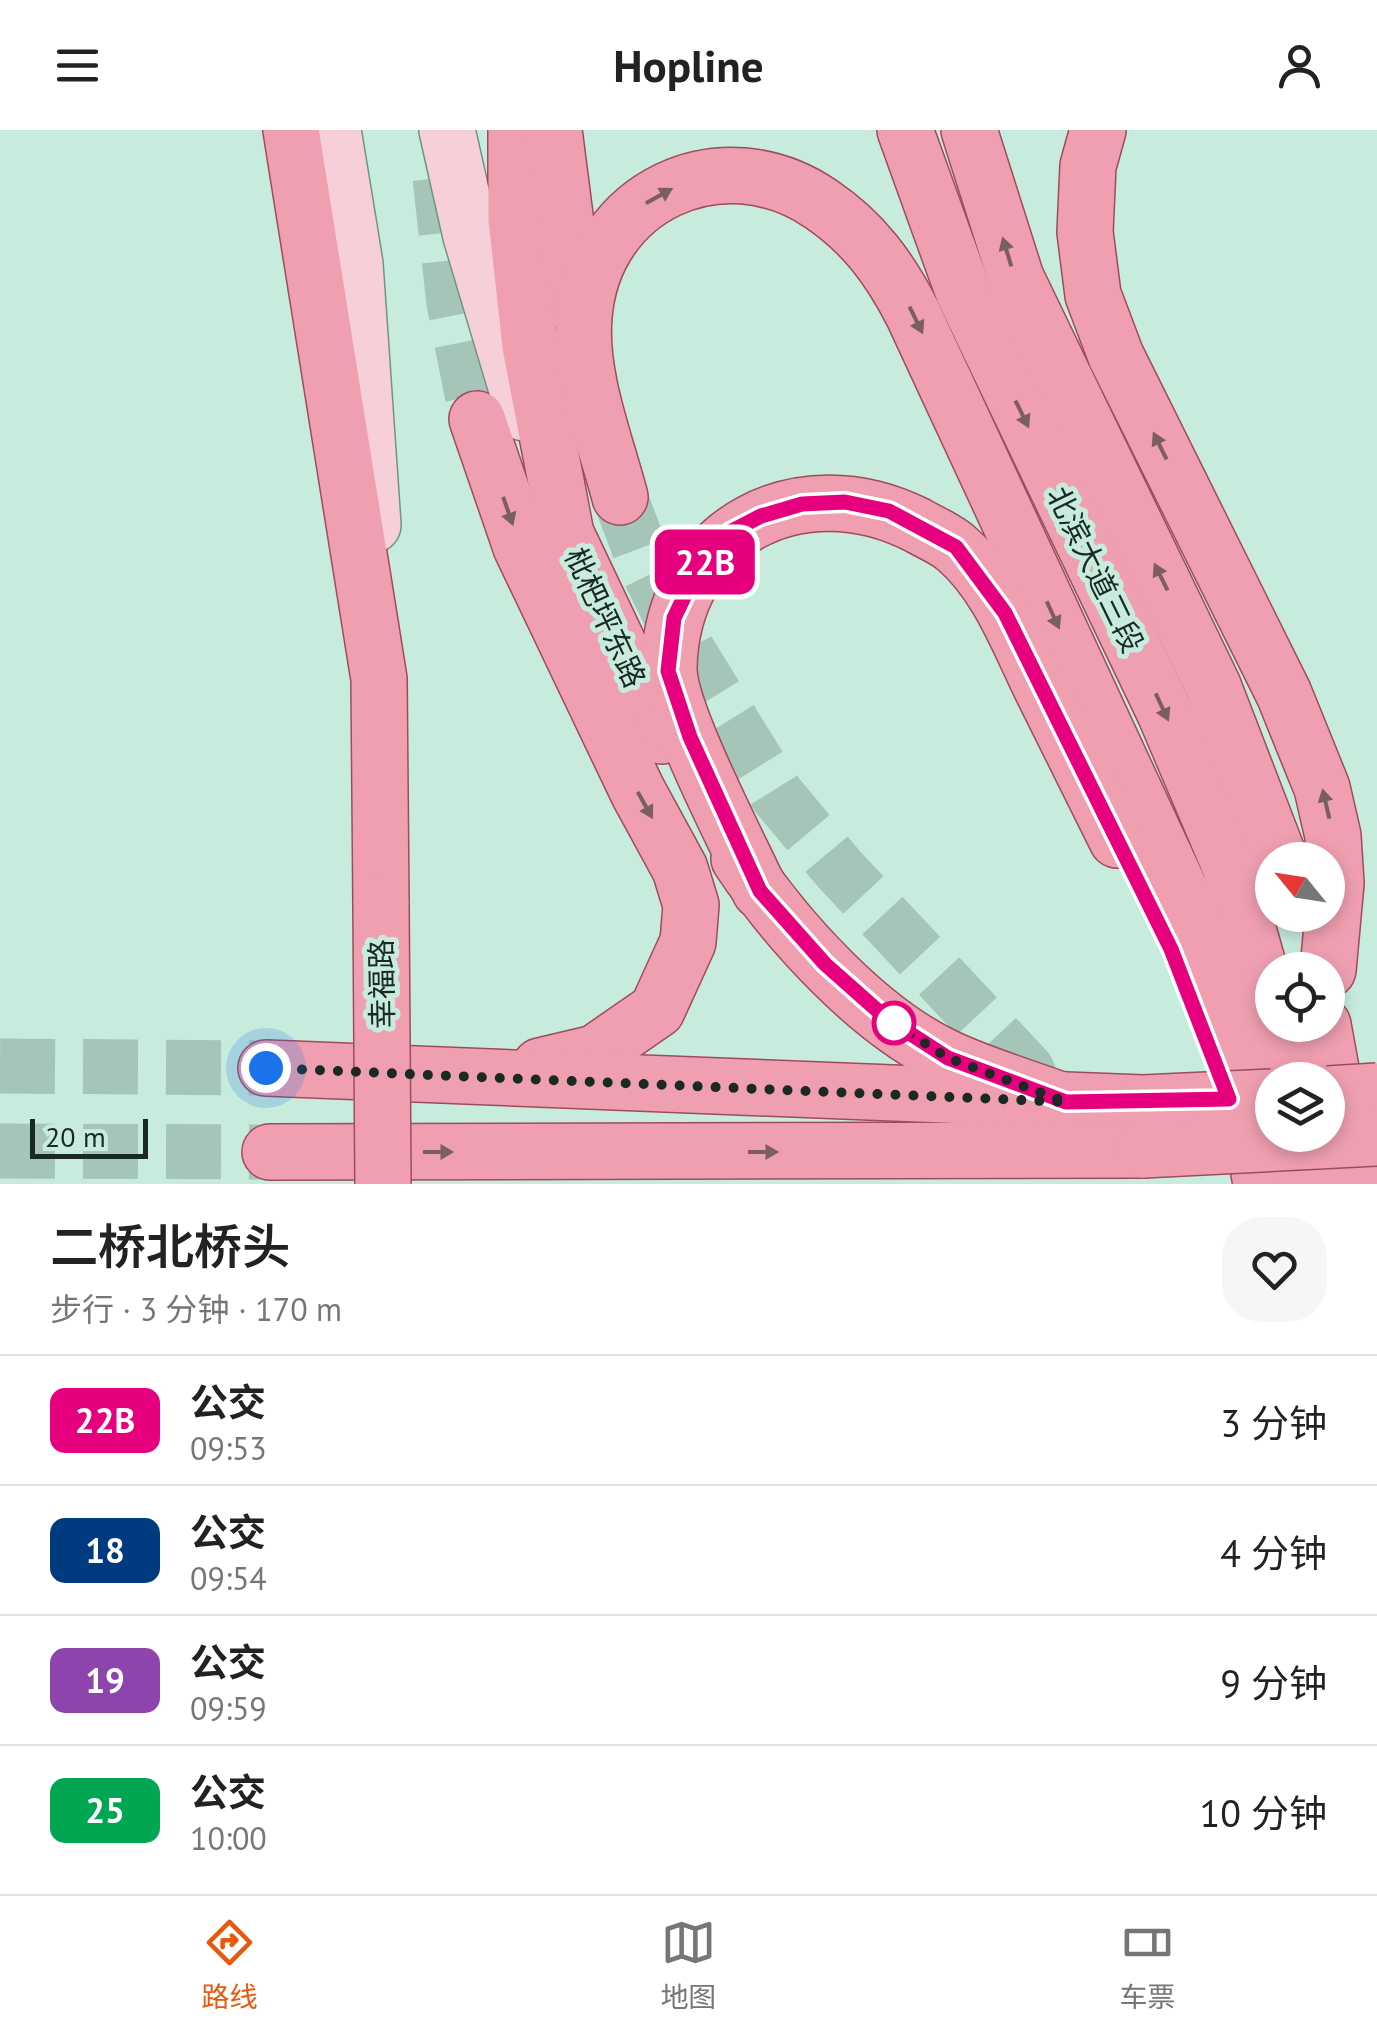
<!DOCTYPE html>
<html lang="zh">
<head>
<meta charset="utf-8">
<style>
	:root { --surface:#fff; --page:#f6f6f6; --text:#222; --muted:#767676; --line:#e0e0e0; --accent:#ea580c }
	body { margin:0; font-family:"PT Sans","Noto Sans SC",sans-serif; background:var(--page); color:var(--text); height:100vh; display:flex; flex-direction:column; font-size:38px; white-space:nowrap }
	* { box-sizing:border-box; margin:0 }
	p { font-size:32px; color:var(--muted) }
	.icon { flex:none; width:55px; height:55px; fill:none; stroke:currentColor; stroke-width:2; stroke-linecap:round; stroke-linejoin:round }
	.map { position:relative; height:1054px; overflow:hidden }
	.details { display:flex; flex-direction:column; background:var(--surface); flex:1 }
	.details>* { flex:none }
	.badge { padding:0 20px; border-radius:15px; font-size:35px; line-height:65px }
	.needle { width:65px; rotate:300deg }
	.controls { position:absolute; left:1255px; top:712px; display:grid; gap:20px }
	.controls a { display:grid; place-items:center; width:90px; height:90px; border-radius:50%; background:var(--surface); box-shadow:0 5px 15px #0003; font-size:50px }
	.scale { position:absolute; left:30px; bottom:25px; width:118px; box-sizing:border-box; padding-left:10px; border:5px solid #1b2924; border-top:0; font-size:28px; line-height:35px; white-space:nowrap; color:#1b2924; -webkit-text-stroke:8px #c7ecde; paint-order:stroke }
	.you { position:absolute; width:50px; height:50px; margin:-25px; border:8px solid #fff; border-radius:50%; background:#1a73e8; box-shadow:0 0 0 15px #1a73e833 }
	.map>.badge { position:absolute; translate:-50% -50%; box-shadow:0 0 0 5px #fff }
	.round { display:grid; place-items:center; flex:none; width:105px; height:105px; border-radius:40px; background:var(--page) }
	.summary { display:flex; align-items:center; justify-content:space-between; height:170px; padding:0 50px }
	h1 { font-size:48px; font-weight:600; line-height:75px }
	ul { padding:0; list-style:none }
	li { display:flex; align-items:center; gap:30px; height:130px; padding:0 50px; border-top:2px solid var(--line) }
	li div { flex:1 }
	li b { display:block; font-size:38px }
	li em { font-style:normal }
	li .badge { min-width:110px; font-weight:700; text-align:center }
	header { display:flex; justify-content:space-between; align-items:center; height:130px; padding:0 50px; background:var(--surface); font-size:45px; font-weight:600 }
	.tab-bar { display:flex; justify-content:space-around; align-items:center; height:140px; border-top:2px solid var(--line); background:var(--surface); font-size:28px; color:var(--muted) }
	.tab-bar a { display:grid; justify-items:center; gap:5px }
	.tab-bar .selected { color:var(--accent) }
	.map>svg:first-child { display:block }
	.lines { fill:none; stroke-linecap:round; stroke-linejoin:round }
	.primary-tunnel { stroke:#a5c5b9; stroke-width:55; stroke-dasharray:55 28; stroke-linecap:butt }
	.secondary-casing { stroke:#719386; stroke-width:58 }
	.primary-casing { stroke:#9e4c5d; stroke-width:58 }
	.secondary { stroke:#f7cfd8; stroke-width:55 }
	.primary { stroke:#ef9fb0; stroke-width:55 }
	.primary-bridge-casing { stroke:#9e4c5d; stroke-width:58; stroke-linecap:butt }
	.primary-bridge { stroke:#ef9fb0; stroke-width:55 }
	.oneway { fill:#7a5e63 }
	.line-casing { stroke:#fff; stroke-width:22 }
	.line { stroke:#e6007e; stroke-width:15 }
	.walk { stroke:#1b2924; stroke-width:10; stroke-dasharray:0 18 }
	.stop-dot { fill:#fff; stroke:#e6007e; stroke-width:5 }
	.labels { text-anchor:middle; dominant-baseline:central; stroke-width:10; stroke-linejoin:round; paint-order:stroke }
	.street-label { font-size:30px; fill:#1b2924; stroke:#c7ecde }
</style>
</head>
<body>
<header><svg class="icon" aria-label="menu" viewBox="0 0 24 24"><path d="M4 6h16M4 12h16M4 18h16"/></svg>Hopline<svg class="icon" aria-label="person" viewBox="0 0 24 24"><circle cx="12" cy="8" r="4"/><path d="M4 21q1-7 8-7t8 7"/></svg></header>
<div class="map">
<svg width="1377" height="1054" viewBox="0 0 1377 1054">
	<rect width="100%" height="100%" fill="#c7ecde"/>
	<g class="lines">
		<g class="primary-tunnel">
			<polyline points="440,48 454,173 477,289"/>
			<polyline points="620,367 645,434 688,521 777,665 839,739 1027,940 1051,1002 1055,1054"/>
			<polyline points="0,936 266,938"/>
			<polyline points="0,1021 270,1022"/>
		</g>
		<g class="secondary-casing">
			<g id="secondary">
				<polyline points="333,0 355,134 373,395"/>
				<polyline points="447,0 471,106 524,283"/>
			</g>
		</g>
		<g class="primary-casing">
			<g id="primary">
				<polyline points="291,0 379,549 381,774"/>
				<polyline points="516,0 516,89 530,216 566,404 662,606"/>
				<polyline points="554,0 577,179"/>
				<polyline points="905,0 963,161 1165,583 1230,736 1272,884"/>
				<polyline points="969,0 1016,148 1213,556 1280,730"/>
				<polyline points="1098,0 1088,36 1085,102 1093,165 1116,226 1284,564 1322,658 1333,706 1336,753 1328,840"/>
				<polyline points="477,289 521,417 638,662 680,739 691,775 688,812 657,880 595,923 540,936"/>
				<path d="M 620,367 C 605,310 579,246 584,187 C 593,66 721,6 821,74 C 864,103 890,139 913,184 L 1202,807 L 1233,896 L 1261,1054"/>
				<path d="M 739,729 C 787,801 870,893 950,929 C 987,946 1028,958 1066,972"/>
				<path d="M 760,761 C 739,715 668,581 669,537 C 672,401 800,336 917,395 C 929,402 946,409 956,418 C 996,452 1017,507 1039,553 C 1065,605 1091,657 1117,710"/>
				<polyline points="1276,895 1285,950"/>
				<polyline points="1323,895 1352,1054"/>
				<polyline points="266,938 1143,973"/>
				<polyline points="1294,1005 1301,1054"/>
				<polyline points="270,1022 1143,1020"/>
			</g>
		</g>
		<use href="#secondary" class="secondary"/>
		<use href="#primary" class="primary"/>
		<g class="primary-bridge-casing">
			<g id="primary-bridge">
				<polyline points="381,774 383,1054"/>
				<polyline points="1328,964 1377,961"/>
				<polyline points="1143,973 1272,967"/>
				<polyline points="1143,1020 1377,1008"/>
			</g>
		</g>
		<use href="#primary-bridge" class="primary-bridge"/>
	</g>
	<defs><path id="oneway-solid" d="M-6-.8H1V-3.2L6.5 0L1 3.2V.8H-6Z" transform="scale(2.5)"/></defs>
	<g class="oneway">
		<use href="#oneway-solid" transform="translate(659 66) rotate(-29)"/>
		<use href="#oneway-solid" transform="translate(1007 122) rotate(-107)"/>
		<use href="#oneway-solid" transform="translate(916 190) rotate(64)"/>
		<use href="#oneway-solid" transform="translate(1022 284) rotate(64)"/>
		<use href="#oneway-solid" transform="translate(1160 316) rotate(-116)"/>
		<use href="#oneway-solid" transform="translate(508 381) rotate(71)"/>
		<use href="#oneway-solid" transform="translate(1161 447) rotate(-116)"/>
		<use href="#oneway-solid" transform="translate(1053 485) rotate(65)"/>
		<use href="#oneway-solid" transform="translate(1162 577) rotate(65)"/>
		<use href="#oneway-solid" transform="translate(1326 674) rotate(-103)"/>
		<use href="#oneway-solid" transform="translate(645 675) rotate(61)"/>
		<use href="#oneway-solid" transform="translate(438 1022)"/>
		<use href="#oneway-solid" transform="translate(763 1022)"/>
	</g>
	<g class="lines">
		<g class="line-casing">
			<polygon id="line" points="845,372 889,381 956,417 1005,483 1171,819 1229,969 1066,972 948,928 886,888 825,834 760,761 690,607 668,541 674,488 697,440 730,402 761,386 802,374"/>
		</g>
		<use href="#line" class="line"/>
		<polyline class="walk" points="266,938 1066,972 948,928 886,888 894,893"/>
	</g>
	<circle class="stop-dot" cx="894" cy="893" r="20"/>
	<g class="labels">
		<g class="street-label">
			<text transform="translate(1096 439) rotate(64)">北滨大道三段</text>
			<text transform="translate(606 487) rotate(65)">枇杷坪东路</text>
			<text transform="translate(381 854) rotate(-91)">幸福路</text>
		</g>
	</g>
</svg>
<div class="controls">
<a><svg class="needle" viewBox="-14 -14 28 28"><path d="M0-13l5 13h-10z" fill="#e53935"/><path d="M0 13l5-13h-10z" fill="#767676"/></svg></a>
<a><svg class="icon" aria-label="locate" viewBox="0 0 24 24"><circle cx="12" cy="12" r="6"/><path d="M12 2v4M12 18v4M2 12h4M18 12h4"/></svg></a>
<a><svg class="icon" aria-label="layers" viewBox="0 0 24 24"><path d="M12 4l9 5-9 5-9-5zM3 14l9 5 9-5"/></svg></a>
</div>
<div class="scale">20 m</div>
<div class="you" style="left:266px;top:938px"></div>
<b class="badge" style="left:705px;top:432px;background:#e6007e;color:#fff">22B</b>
</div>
<section class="details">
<div class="summary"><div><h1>二桥北桥头</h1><p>步行 · 3 分钟 · 170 m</p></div><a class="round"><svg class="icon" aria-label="heart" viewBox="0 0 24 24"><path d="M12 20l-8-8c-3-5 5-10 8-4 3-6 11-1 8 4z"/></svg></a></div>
<ul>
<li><span class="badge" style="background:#e6007e;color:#fff">22B</span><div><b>公交</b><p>09:53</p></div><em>3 分钟</em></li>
<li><span class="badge" style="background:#003b80;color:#fff">18</span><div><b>公交</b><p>09:54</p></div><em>4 分钟</em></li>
<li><span class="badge" style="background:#8e44ad;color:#fff">19</span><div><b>公交</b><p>09:59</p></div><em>9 分钟</em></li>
<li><span class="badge" style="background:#00a651;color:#fff">25</span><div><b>公交</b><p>10:00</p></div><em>10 分钟</em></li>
</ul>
</section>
<nav class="tab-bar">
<a class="selected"><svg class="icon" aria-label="directions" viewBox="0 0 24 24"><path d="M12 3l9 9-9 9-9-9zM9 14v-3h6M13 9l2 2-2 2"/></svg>路线</a>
<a><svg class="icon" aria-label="map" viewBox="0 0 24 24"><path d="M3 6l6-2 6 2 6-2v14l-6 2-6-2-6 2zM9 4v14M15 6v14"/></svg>地图</a>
<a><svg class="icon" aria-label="tickets" viewBox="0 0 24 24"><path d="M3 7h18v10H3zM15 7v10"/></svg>车票</a>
</nav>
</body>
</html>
